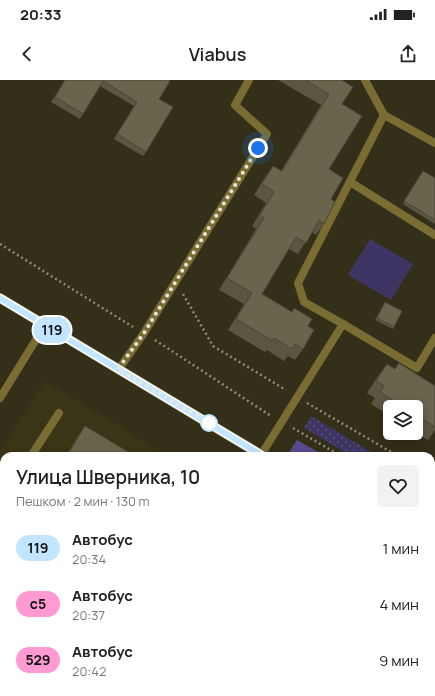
<!DOCTYPE html>
<html lang="ru">
<head>
<meta charset="utf-8">
<style>
	:root { --surface:#fff; --page:#f2f2f2; --text:#222; --muted:#767676 }
	body { margin:0; font-family:Manrope,sans-serif; background:var(--page); color:var(--text); height:100vh; display:flex; flex-direction:column; font-size:15px; white-space:nowrap }
	* { box-sizing:border-box; margin:0 }
	p { font-size:13px; color:var(--muted) }
	.icon { flex:none; width:22px; height:22px; fill:none; stroke:currentColor; stroke-width:2; stroke-linecap:round; stroke-linejoin:round }
	.map { position:relative; flex:1; overflow:hidden }
	.panel { position:absolute; left:0px; top:372px; width:435px; height:244px; display:flex; flex-direction:column; background:var(--surface); border-radius:12px 12px 0 0; box-shadow:0 2px 10px #0003 }
	.panel>* { flex:none }
	.badge { padding:0 8px; border-radius:13px; font-size:14px; line-height:26px }
	.buttons { position:absolute; left:383px; top:320px; display:grid; gap:8px }
	.buttons a { display:grid; place-items:center; width:40px; height:40px; border-radius:6px; background:var(--surface); box-shadow:0 2px 10px #0003; font-size:20px }
	.you { position:absolute; width:20px; height:20px; margin:-10px; border:3px solid #fff; border-radius:50%; background:#1a73e8; box-shadow:0 0 0 6px #1a73e833 }
	.map>.badge { position:absolute; translate:-50% -50%; box-shadow:0 0 0 2px #fff }
	.round { display:grid; place-items:center; flex:none; width:42px; height:42px; border-radius:6px; background:var(--page) }
	.headline { display:flex; align-items:center; justify-content:space-between; height:68px; padding:0 16px }
	h1 { font-size:19px; font-weight:600; line-height:30px }
	ul { padding:0; list-style:none }
	li { display:flex; align-items:center; gap:12px; height:56px; padding:0 16px }
	li div { flex:1 }
	li b { display:block; font-size:15px }
	li em { font-style:normal }
	li .badge { min-width:44px; font-weight:700; text-align:center }
	.status { display:flex; justify-content:space-between; align-items:center; height:28px; padding:0 20px; background:var(--surface); direction:ltr }
	.status svg { height:11px; fill:currentColor }
	header { display:flex; justify-content:space-between; align-items:center; height:52px; padding:0 16px; background:var(--surface); font-size:18px; font-weight:600 }
	.map>svg:first-child { display:block }
	.built { fill:#3b3517 }
	.grass { fill:url(#grass-dots) }
	.forest { fill:url(#forest-firs) }
	.park { fill:#3f3565 }
	.lines { fill:none; stroke-linecap:round; stroke-linejoin:round }
	.path { stroke:#8f8b79; stroke-width:2.5; stroke-dasharray:2 3; stroke-linecap:butt }
	.service { stroke:#796d34; stroke-width:8 }
	.tertiary { stroke:#796d34; stroke-width:10 }
	.wall { fill:#5b5641 }
	.building { fill:#6a644c; stroke:#4a4635 }
	.line-casing { stroke:#fff; stroke-width:9 }
	.line { stroke:#c2e6ff; stroke-width:6 }
	.walk { stroke:#eae8da; stroke-width:4; stroke-dasharray:0 7.2 }
	.stop-dot { fill:#fff; stroke:#c2e6ff; stroke-width:2 }
</style>
</head>
<body>
<div class="status"><b>20:33</b><svg viewBox="0 0 49 12"><path d="M0 12V9h3v3zM5 12V6h3v6zM10 12V3h3v9zM15 12V0h3v12zM26 1h20v11H26zM47 4h2v5h-2z"/></svg></div>
<header><svg class="icon" aria-label="back" viewBox="0 0 24 24"><path d="M15 5l-7 7 7 7"/></svg>Viabus<svg class="icon" aria-label="share" viewBox="0 0 24 24"><path d="M12 15V3M7 8l5-5 5 5M5 13v7h14v-7"/></svg></header>
<div class="map">
<svg width="435" height="616" viewBox="0 0 435 616">
	<defs>
		<pattern id="grass-dots" width="8" height="8" patternUnits="userSpaceOnUse"><rect width="8" height="8" fill="#3f3565"/><path d="M2 2h.1M6 6h.1" fill="none" stroke="#5b527a" stroke-width="1.8" stroke-linecap="round"/></pattern>
		<pattern id="forest-firs" width="22" height="20" patternUnits="userSpaceOnUse"><rect width="22" height="20" fill="#5a4a91"/><path d="M5 1l3.5 6h-7zM16 11l3.5 6h-7z" fill="#7264a0"/></pattern>
	</defs>
	<rect width="100%" height="100%" fill="#342f19"/>
	<polygon class="built" points="45,301 168,376 4,376 4,537 0,534 0,372"/>
	<polygon class="grass" points="311,336 378,376 351,376 304,348"/>
	<g class="forest">
		<polygon points="297,360 325,376 291,376 288,374"/>
		<polygon points="294,612 404,612 411,616 292,616"/>
	</g>
	<polygon class="park" points="370,159 413,184 391,220 348,195"/>
	<g class="lines">
		<g class="path">
			<polyline points="0,164 133,247"/>
			<polyline points="183,214 213,266 286,310"/>
			<polyline points="155,260 271,336"/>
			<polyline points="307,323 398,376"/>
			<polyline points="293,348 341,376"/>
			<polyline points="430,376 435,376"/>
			<polyline points="0,389 4,392"/>
			<polyline points="431,427 435,430"/>
			<polyline points="330,612 331,616"/>
		</g>
		<g class="service">
			<polyline points="365,0 384,35 435,63"/>
			<polyline points="350,102 435,155"/>
			<polyline points="343,244 304,222 298,203 384,35"/>
			<polyline points="119,289 144,253 267,54 235,25 249,0"/>
			<polyline points="0,318 45,245"/>
			<polyline points="261,375 343,244 417,288 435,258"/>
			<polyline points="31,376 59,333"/>
			<polyline points="0,426 4,420"/>
			<polyline points="0,566 4,568"/>
			<polyline points="431,611 435,613"/>
			<polyline points="69,612 70,616"/>
			<polyline points="195,616 197,612"/>
			<polyline points="277,616 280,612"/>
		</g>
		<g class="tertiary">
			<polyline points="0,218 263,376"/>
			<polyline points="431,477 435,480"/>
		</g>
	</g>
	<g class="wall">
		<polygon points="65,0 168,0 159,19 146,72 143,76 114,59 134,26 100,6 80,39 51,22"/>
		<polygon points="278,0 342,0 342,24 329,89 331,119 324,144 316,155 312,152 298,174 289,169 262,214 308,246 303,269 295,280 288,276 284,281 267,270 265,272 228,250 244,224 219,210 256,149 252,146 266,123 254,115 265,97 273,86 281,91 321,25"/>
		<polygon points="423,91 435,98 435,144 403,124"/>
		<polygon points="385,222 394,247 393,249 375,240"/>
		<polygon points="399,283 435,306 435,350 428,360 416,353 416,327 390,327 390,336 371,324 375,318 367,313 378,296 387,284 395,289"/>
		<polygon points="85,346 135,376 66,376 78,356"/>
		<polygon points="431,519 435,521 435,584 431,582"/>
	</g>
	<g class="building">
		<polygon points="65,0 168,0 170,1 159,19 173,27 146,72 117,54 137,22 103,1 83,34 55,17"/>
		<polygon points="305,0 342,0 353,7 342,24 362,36 329,89 343,98 331,119 335,122 324,144 319,140 306,163 296,157 262,214 292,232 294,228 312,239 308,246 314,250 303,269 295,264 292,269 274,258 273,261 236,239 252,213 227,198 264,138 260,135 274,112 262,104 273,86 282,91 329,14"/>
		<polygon points="423,91 435,98 435,140 404,121"/>
		<polygon points="385,222 402,231 394,247 377,238"/>
		<polygon points="399,283 435,306 435,347 416,335 416,327 403,327 380,312 384,306 376,301 387,284 395,289"/>
		<polygon points="85,346 135,376 67,376"/>
		<polygon points="431,519 435,521 435,570 431,567"/>
		<polygon points="0,581 4,584 4,612 50,612 56,616 0,616"/>
		<polygon points="213,612 262,612 259,616 211,616"/>
	</g>
	<g class="lines">
		<g class="line-casing">
			<polyline id="line" points="0,218 263,376"/>
		</g>
		<use href="#line" class="line"/>
		<polyline class="walk" points="209,343 118,289 144,253 258,68"/>
	</g>
	<circle class="stop-dot" cx="209" cy="343" r="8"/>
</svg>
<div class="buttons">
<a><svg class="icon" aria-label="layers" viewBox="0 0 24 24"><path d="M12 4l9 5-9 5-9-5zM3 14l9 5 9-5"/></svg></a>
</div>
<div class="you" style="left:258px;top:68px"></div>
<b class="badge" style="left:52px;top:250px;background:#c2e6ff;color:#111">119</b>
<section class="panel">
<div class="headline"><div><h1>Улица Шверника, 10</h1><p>Пешком · 2 мин · 130 m</p></div><a class="round"><svg class="icon" aria-label="heart" viewBox="0 0 24 24"><path d="M12 20l-8-8c-3-5 5-10 8-4 3-6 11-1 8 4z"/></svg></a></div>
<ul>
<li><span class="badge" style="background:#c2e6ff;color:#111">119</span><div><b>Автобус</b><p>20:34</p></div><em>1 мин</em></li>
<li><span class="badge" style="background:#ff9ad2;color:#111">с5</span><div><b>Автобус</b><p>20:37</p></div><em>4 мин</em></li>
<li><span class="badge" style="background:#ff9ad2;color:#111">529</span><div><b>Автобус</b><p>20:42</p></div><em>9 мин</em></li>
</ul>
</section>
</div>
</body>
</html>
